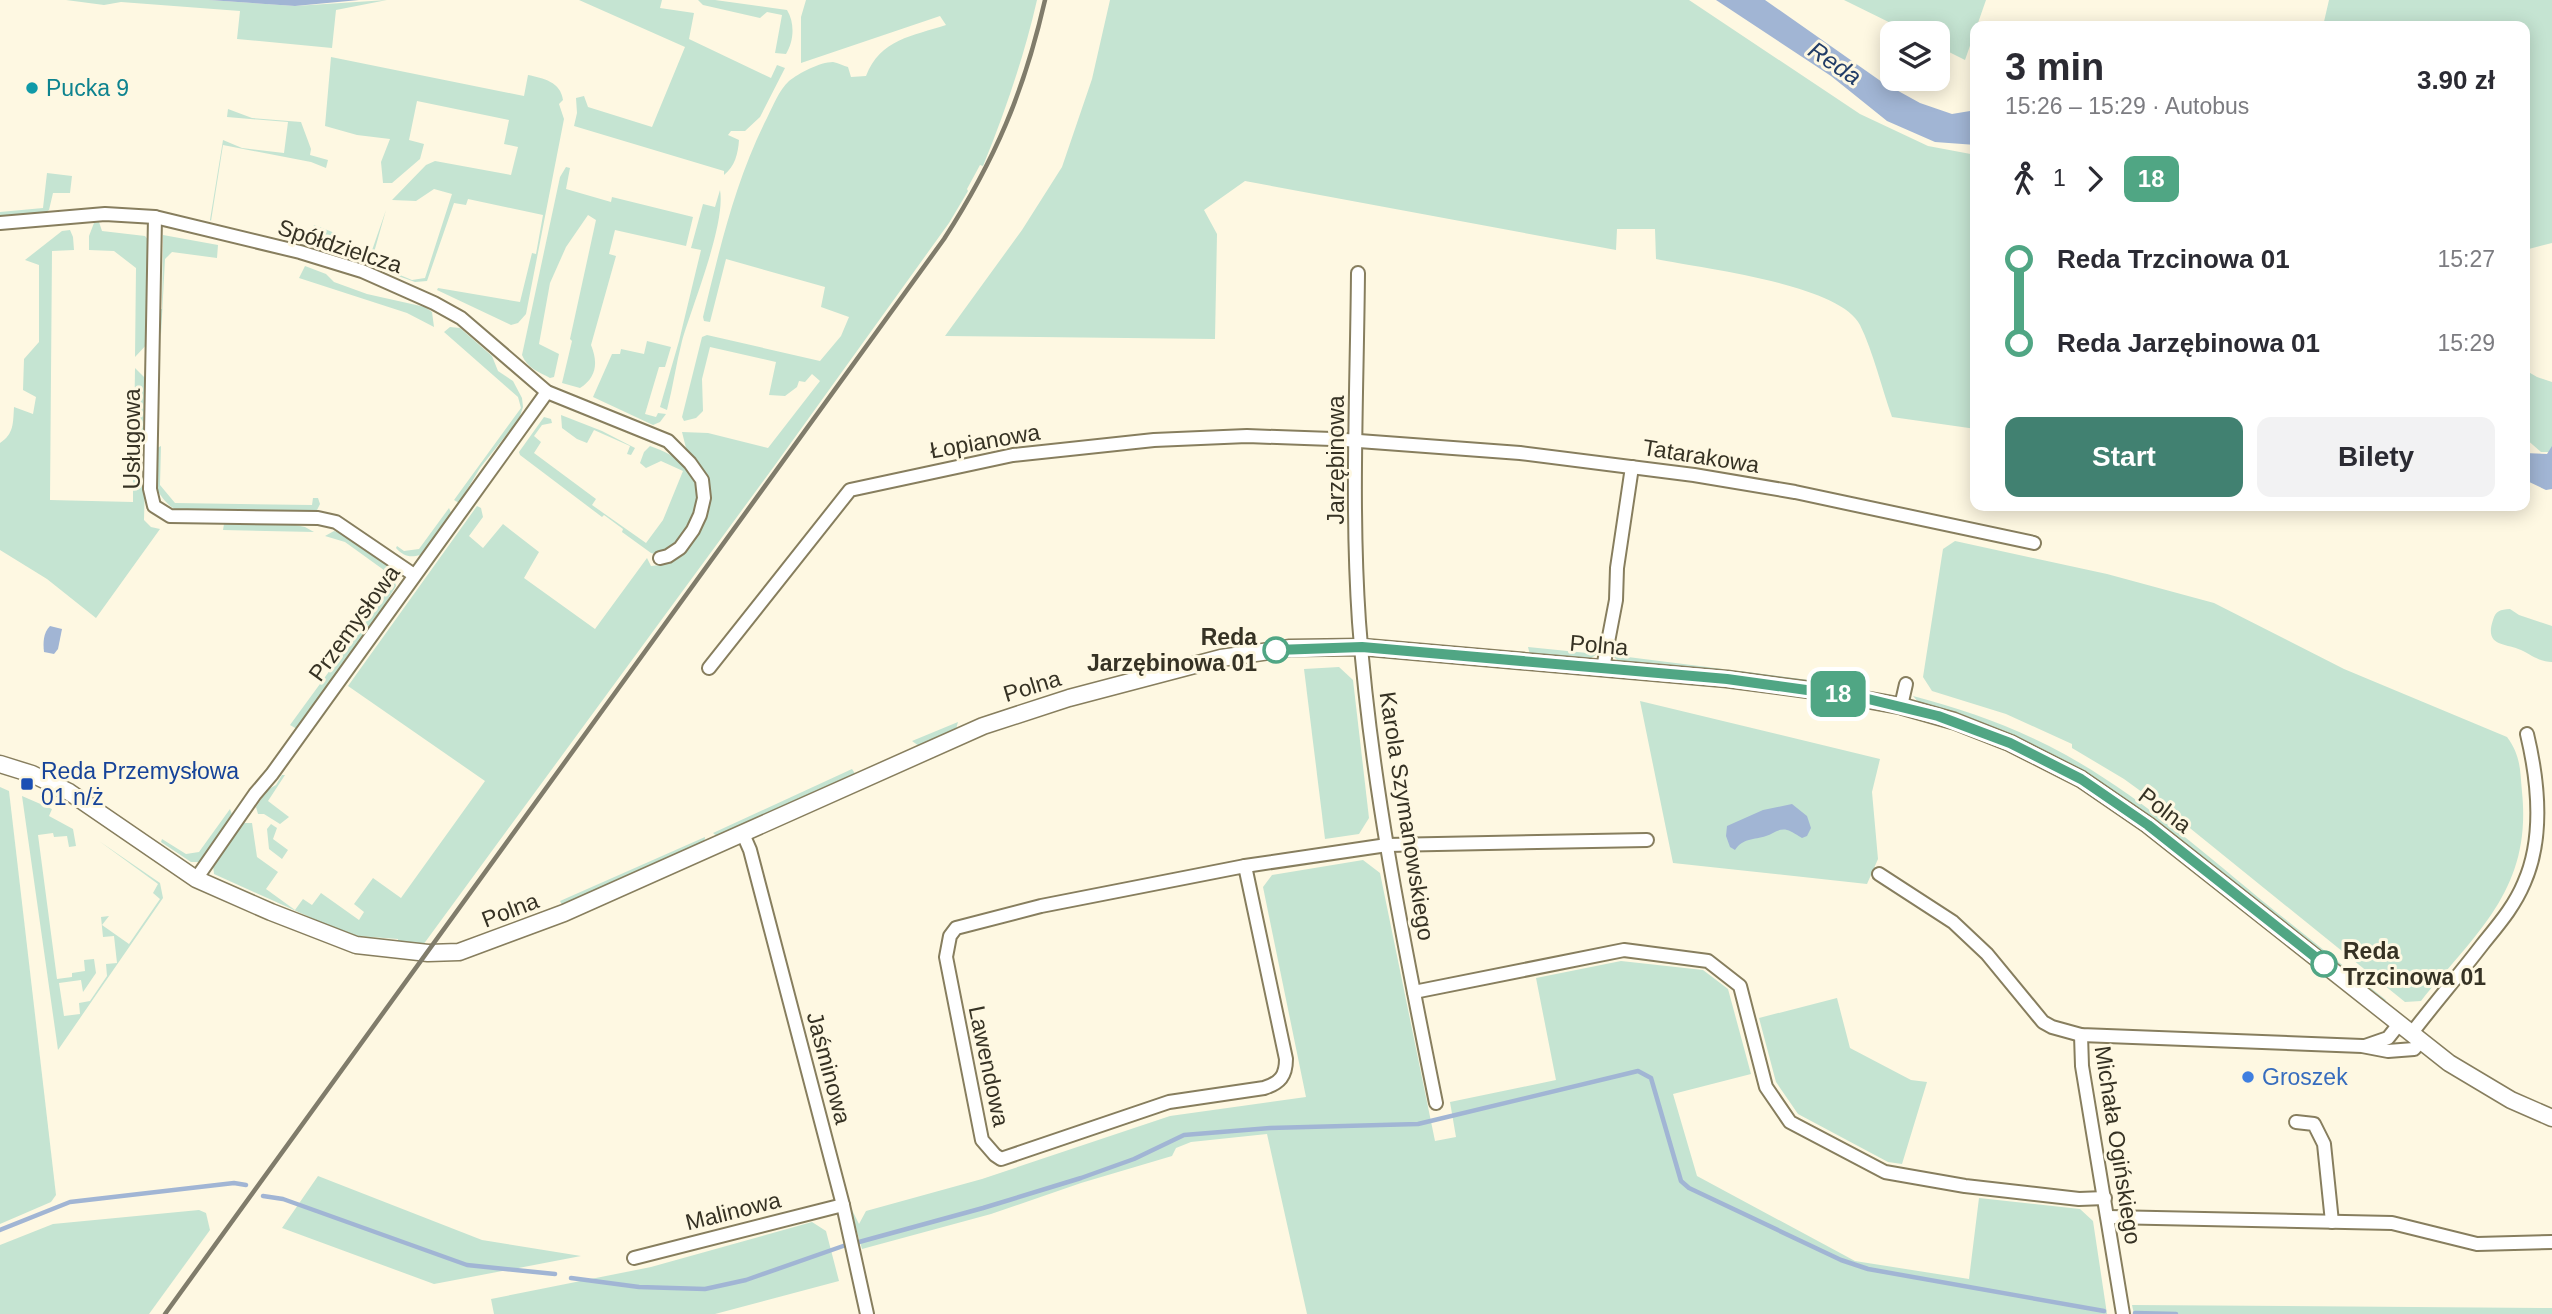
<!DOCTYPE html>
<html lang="pl">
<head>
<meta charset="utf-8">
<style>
	:root { --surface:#fff; --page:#f2f2f3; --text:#2b2b33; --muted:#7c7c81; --accent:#418171 }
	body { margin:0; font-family:Arial,sans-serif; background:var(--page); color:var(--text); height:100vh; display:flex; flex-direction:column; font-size:26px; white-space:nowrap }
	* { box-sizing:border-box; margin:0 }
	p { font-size:23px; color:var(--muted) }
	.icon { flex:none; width:38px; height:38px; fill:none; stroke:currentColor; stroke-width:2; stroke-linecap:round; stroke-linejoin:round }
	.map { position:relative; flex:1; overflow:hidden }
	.drawer { position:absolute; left:1970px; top:21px; width:560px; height:490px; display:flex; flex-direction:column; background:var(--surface); border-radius:14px; box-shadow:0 4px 18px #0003 }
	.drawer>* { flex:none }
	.badge { padding:0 14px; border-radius:10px; font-size:24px; line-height:46px }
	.buttons { position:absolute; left:1880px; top:21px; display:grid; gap:14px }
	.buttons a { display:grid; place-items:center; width:70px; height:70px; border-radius:14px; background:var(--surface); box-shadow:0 4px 18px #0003; font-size:35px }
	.map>.badge { position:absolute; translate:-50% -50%; box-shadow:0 0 0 4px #fff }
	.legs { display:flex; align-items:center; gap:10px; height:77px; padding:0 35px; font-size:23px }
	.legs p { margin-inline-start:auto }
	.summary { display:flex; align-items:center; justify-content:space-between; height:119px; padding:0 35px }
	h1 { font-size:38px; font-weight:700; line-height:52px }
	.primary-button { display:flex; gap:14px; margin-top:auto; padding:14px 35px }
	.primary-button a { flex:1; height:80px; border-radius:14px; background:var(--accent); color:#fff; font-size:28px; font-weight:700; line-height:80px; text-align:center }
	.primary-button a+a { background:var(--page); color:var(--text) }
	ul { padding:0 35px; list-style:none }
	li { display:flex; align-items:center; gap:24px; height:84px; font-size:26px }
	li i { display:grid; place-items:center; width:10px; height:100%; margin:0 9px; background:currentColor }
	li i::after { content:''; width:18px; height:18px; margin:-9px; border:5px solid; border-radius:50%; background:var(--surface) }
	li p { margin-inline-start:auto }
	li:first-child i { background:linear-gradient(#0000 50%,currentColor 0) }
	li:last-child i { background:linear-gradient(currentColor 50%,#0000 0) }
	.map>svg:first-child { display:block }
	.green { fill:#c5e4d2 }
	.water { fill:#a1b5d4 }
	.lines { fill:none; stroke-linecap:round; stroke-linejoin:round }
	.stream { stroke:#a1b5d4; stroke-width:4.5 }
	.minor-casing { stroke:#877e5e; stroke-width:16 }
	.tertiary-casing { stroke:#877e5e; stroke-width:19 }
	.minor { stroke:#fff; stroke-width:12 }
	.tertiary { stroke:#fff; stroke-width:16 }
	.rail { stroke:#807c6b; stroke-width:4.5 }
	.line-1-casing { stroke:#fff; stroke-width:16 }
	.line-1 { stroke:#50a684; stroke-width:10 }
	.culture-dot { fill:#0f9aa8; stroke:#fef8e2; stroke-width:2.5 }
	.stop-1-dot { fill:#fff; stroke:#50a684; stroke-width:3.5 }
	.transit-dot { fill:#1a4fb4; stroke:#fef8e2; stroke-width:2.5 }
	.shop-dot { fill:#3f7fe0; stroke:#fef8e2; stroke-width:2.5 }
	.labels { text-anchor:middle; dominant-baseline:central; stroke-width:6; stroke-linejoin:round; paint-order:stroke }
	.culture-label { font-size:23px; fill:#0d838f; stroke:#fef8e2; text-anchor:start }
	.street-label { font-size:23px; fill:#363224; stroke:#fef8e2 }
	.stop-label { font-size:23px; font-weight:bold; fill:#363224; stroke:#fef8e2; text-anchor:end }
	.transit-label { font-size:23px; fill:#164399; stroke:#fef8e2; text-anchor:start }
	.shop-label { font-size:23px; fill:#366cbe; stroke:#fef8e2; text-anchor:start }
	.water-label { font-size:24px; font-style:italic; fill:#223d67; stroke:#fef8e2 }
</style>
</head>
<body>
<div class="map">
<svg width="2552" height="1314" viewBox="0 0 2552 1314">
	<rect width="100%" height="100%" fill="#fef8e2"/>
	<g class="green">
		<polygon points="66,0 209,0 295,6 387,0 336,10 332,48 237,39 240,11 121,2 104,5"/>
		<path d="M 579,0 L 662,0 L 660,8 L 694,13 L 689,39 L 771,78 L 777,65 L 785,68 L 760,117 L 745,131 L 731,131 L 728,135 L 739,140 C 738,154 735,166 724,175 L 724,171 L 574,126 L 577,113 L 576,98 L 584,96 L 588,107 L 652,127 L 685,47 Z"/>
		<path d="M 698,0 L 715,0 L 787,10 C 795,23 794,41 786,54 L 775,53 L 782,15 L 767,12 L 760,18 L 703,5 Z"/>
		<path d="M 806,0 L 1037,0 C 1024,57 1005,112 983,166 L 980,165 L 967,189 L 968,191 L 949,223 L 775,465 L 423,945 L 398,941 L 398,939 L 357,936 L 325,924 L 214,874 L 213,865 L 243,823 L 252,823 L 257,857 L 278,872 L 266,889 L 295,910 L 303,899 L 312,905 L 321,893 L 359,920 L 364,912 L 354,904 L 373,878 L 401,898 L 485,781 L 348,686 L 477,506 L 481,508 L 483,517 L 469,536 L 483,548 L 503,524 L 539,552 L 524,578 L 595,629 L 647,558 L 651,566 L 660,565 L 696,530 L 704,476 L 686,448 L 682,432 L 708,433 L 768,448 L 820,381 L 812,374 L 805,382 L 799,381 L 797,387 L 785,396 L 769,395 L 776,362 L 710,347 L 702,379 L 703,411 L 696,418 L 684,421 L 682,417 L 702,337 L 707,335 L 820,361 L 841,336 L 849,317 L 821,307 L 825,287 L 726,259 L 710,322 L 704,321 L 703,317 C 720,248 735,181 767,118 C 773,106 779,90 789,81 C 799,73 820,62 833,62 C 838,63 844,66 848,67 L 851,77 L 866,76 C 880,39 913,36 946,25 L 940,16 L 801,63 L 801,17 Z"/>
		<path d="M 1110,0 L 1689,0 L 1860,114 L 1928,146 L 1976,155 L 1976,429 L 1892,417 C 1882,389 1873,351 1860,325 C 1839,284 1700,268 1656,259 L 1655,229 L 1617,229 L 1616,250 L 1245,181 L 1204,210 L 1217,234 L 1215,339 L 945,336 L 1022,230 L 1062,167 L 1092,79 Z"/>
		<polygon points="1844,0 1986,0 1965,60 1937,46 1937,33 1911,33"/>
		<polygon points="2329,0 2552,0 2552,243 2525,250 2525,26 2323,26"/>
		<path d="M 331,57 L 524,96 L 528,75 C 543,78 561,82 563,100 L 559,104 L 564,119 L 526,314 L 518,323 L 511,325 L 437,290 L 438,288 L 520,302 L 532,253 L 536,254 L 543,215 L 468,199 L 466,205 L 454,203 L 427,281 L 415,282 L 370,266 L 368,262 L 386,210 L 371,263 L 412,280 L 425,278 L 452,194 L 434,189 L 416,201 L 392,200 L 426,165 L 435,161 L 511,175 L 518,147 L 504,144 L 509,120 L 417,101 L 409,140 L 424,144 L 420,159 L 392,183 L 383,183 L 381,162 L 390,139 L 357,135 L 325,126 Z"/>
		<polygon points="228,109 252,118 301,122 311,149 310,155 328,160 326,168 311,162 223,145 211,221 210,220 223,140 242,148 284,153 288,122 227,117"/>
		<path d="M 566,167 L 570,168 L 566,189 L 611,202 L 612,197 L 693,217 L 686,246 L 615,230 L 609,254 L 616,256 L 591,345 C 598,362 597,377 580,388 L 562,383 L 572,341 L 570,339 L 596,220 L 588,215 L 566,247 L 550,283 L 539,344 L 559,354 L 554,377 L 550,378 C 539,372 527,368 522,355 L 560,177 Z"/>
		<polygon points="47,173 72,176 70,193 53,193 49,210 42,214 0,218 0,212 43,208"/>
		<path d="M 720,190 C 726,224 692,306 682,341 C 676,364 673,387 667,410 L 660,407 L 679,341 L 701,250 L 691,248 L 703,204 L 715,207 Z"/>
		<polygon points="99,222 102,231 145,236 150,242 149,342 135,357 136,268 114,251 89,250 89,236 94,223"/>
		<polygon points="314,225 335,233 334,252 310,244"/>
		<path d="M 70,230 L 73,237 L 74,250 L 52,251 L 50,500 L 133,502 L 133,479 L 145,479 L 144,520 L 151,527 L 160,529 L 96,618 L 47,579 L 0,550 L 0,443 C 14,434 13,423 14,407 L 33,414 L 36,397 L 23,390 L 24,359 L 39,342 L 39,265 L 25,260 L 62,231 Z"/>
		<polygon points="163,235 218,245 217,258 172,252 165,259 161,335 158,309 162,309"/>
		<polygon points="305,266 326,274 334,282 367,294 425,307 432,312 434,327 407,313 299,278"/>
		<polygon points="450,327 460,328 492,356 498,371 513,381 522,398 523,407 519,419 480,468 459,503 454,500 521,408 518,397 444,332"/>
		<polygon points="647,341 671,347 665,367 659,367 645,414 656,417 658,413 666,414 660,422 653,425 593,397 612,354 620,354 621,349 644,354"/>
		<polygon points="135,368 147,380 145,439 134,439"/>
		<polygon points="2525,370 2537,377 2552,382 2552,452 2541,452 2525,438"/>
		<polygon points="561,415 602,431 635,448 631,455 627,454 630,446 594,430 587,443 577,439 562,428"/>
		<path d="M 544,417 L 551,419 L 552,423 L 542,425 L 534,436 L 541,442 L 534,453 L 596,499 L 592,505 L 646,543 L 663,520 L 683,471 L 661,461 L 646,468 L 640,463 L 644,452 L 650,446 C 690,460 714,485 690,526 C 688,530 686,537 682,540 C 677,546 666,551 659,555 L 651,553 L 622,532 L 623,529 L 604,515 L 602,517 L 520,455 L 519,452 Z"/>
		<path d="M 161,446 L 160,485 L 175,503 L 312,505 L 313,498 L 318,498 L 320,504 L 317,510 L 312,513 L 177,511 C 152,494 152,477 157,448 Z"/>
		<path d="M 449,508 L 452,515 L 420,555 C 410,558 403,556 396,548 L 397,546 L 404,551 L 419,549 Z"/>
		<polygon points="285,523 305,527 314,532 223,530 224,524"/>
		<polygon points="334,531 348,536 391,567 396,586 379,614 297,729 290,725 390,588 388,573 345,542 325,536"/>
		<path d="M 1955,541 L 2107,574 L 2214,603 L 2344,669 L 2507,737 C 2521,756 2520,770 2522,792 C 2532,889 2477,932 2421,1001 L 2405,1002 L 2175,816 L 2124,779 L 2072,748 L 2072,744 L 2006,714 L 1932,691 L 1923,677 L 1943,549 Z"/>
		<path d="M 2510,609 L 2519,615 L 2552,626 L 2552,662 C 2538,661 2533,656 2521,650 C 2505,643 2484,647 2493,620 C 2496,610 2500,610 2510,609 Z"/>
		<polygon points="1528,647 1597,654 1590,659 1530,655"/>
		<polygon points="1612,655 1723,669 1720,672 1619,662"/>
		<polygon points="1339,667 1353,680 1369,818 1359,834 1325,839 1304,669"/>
		<polygon points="1740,671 1869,688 1869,692 1742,674"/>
		<path d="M 1913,696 C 1966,710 2017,728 2066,755 C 2141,797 2204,853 2270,907 C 2309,938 2347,969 2386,1000 L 2383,1003 L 2144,813 L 1920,704 Z"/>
		<polygon points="1640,701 1880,759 1872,792 1878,859 1867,884 1673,863"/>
		<polygon points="958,722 956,729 919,746 912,741"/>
		<polygon points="852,769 856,775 719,838 713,833"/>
		<polygon points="282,775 285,775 268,801 289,817 280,824 264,814 258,814 256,807 267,790 276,785"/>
		<polygon points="0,787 9,791 56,1195 51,1202 0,1224"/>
		<polygon points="22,796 52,809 49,816 73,829 76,846 69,847 67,836 54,837 53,833 38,835 57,979 72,977 72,973 85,971 84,960 94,959 96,973 83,992 81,980 59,983 64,1016 80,1014 79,1003 90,1001 107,976 106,964 117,963 114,936 103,937 101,917 109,916 102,925 129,944 160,899 153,893 158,884 99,841 160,883 163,898 58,1050"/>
		<polygon points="230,809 233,817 200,862 191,862 161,842 162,839 186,854 199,852"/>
		<polygon points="271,824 277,828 273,839 288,850 282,859 269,849 267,829"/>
		<polygon points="705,837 704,845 563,907 560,901"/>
		<polygon points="1363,860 1380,873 1435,1141 1456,1137 1450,1102 1556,1080 1536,978 1621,961 1703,970 1728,989 1751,1074 1673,1094 1697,1176 1855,1261 1969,1279 1979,1198 2080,1209 2093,1221 2107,1314 1307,1314 1267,1134 1191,1142 1176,1148 1172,1156 1081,1183 991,1214 862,1249 849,1204 859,1224 866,1211 982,1179 1170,1116 1306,1097 1263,887 1272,875"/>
		<polygon points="1837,998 1850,1048 1911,1080 1927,1082 1902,1164 1888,1162 1798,1114 1776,1082 1759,1018"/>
		<polygon points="318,1176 482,1240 581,1256 434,1284 282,1228"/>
		<polygon points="199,1210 206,1213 210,1230 149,1314 0,1314 0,1245 53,1224"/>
		<polygon points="812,1222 826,1231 839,1281 715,1314 494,1314 491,1299 651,1267"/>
		<polygon points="2132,1305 2552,1308 2552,1314 2134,1314"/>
	</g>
	<g class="water">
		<polygon points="209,0 359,0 295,6"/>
		<polygon points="1716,0 1765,0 1882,82 1920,103 1952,114 1976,110 1976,145 1935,142 1887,121 1831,76"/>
		<polygon points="2552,446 2552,489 2546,490 2525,480 2525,453 2547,454"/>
		<path d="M 50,626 L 62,629 L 58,649 L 54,654 L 44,652 C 43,643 43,633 50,626 Z"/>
		<path d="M 1792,804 L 1807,816 L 1811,828 L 1807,836 L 1802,838 C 1798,836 1792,831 1787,830 C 1778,828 1773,834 1766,836 C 1754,840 1743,838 1735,850 L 1730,847 L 1726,836 L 1727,826 L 1763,810 Z"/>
	</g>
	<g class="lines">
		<g class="stream">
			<polyline points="263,1196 283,1199 467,1265 555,1274"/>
			<polyline points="0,1230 70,1202 234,1183 246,1185"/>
			<polyline points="859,1242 983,1208 1081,1178 1134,1159 1184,1135 1270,1128 1418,1124 1638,1071 1651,1078 1681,1181 1689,1188 1841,1260 1868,1269 2104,1311"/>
			<polyline points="571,1278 639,1287 705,1289 746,1280 846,1245"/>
			<polyline points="2135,1313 2176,1314"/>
		</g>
		<g class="minor-casing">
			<g id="minor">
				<polyline points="155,217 150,489 154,506 170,516 318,518 336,522 414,575"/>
				<polyline points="0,223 105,214 155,217 300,252 362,271 434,303 461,318 547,392 668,441 690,463 702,480 704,498 700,515 693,530 680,548 668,556 660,558"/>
				<path d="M 1358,273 C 1357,389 1351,506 1359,622 C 1371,785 1404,944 1436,1103"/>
				<polyline points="709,668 850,490 1013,455 1154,440 1247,436 1332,439 1520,453 1694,475 1795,492 2034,543"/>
				<polyline points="1603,668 1616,600 1617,568 1632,467"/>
				<polyline points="1901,706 1906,684"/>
				<polyline points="743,834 750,850 843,1205 867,1314"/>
				<path d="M 1245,866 L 1286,1059 C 1286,1076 1280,1083 1264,1088 L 1169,1102 L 1001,1159 L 995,1155 L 982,1140 L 946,957 L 950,936 L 956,928 L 1041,906 Z"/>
				<polyline points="1245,866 1387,845 1647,840"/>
				<polyline points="1879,874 1953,922 1987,954 2043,1022 2052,1027 2081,1035 2362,1046 2388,1051 2414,1049 2420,1042"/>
				<polyline points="196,879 255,794 272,774 547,392"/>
				<polyline points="1414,992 1624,950 1708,961 1740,986 1766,1087 1790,1122 1885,1172 1965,1186 2079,1199 2105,1198"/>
				<path d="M 2411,1034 C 2434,1004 2459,975 2482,945 C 2498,925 2514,907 2524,883 C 2544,838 2538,780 2527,734"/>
				<polyline points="2081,1035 2082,1066 2123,1314"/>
				<polyline points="2365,1046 2388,1038 2399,1024"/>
				<polyline points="2296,1122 2314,1124 2324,1144 2332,1222"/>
				<polyline points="2108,1217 2392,1223 2477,1244 2552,1242"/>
				<polyline points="634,1258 843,1205"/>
			</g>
		</g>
		<g class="tertiary-casing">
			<polyline id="tertiary" points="0,764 32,774 69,792 196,879 271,912 356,945 428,953 459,952 564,913 983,726 1069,698 1221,658 1290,648 1362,647 1727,679 1818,691 1901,706 1954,721 2010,743 2081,779 2148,825 2449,1063 2511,1100 2552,1118"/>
		</g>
		<use href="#minor" class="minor"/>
		<use href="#tertiary" class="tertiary"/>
		<path class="rail" d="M 165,1314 L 944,239 C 995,160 1024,92 1045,0"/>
	</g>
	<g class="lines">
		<g class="line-1-casing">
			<polyline id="line-1" points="1276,650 1362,647 1727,679 1864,698 1938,716 2010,743 2081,779 2148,825 2324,964"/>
		</g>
		<use href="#line-1" class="line-1"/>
	</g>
	<circle class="culture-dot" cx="32" cy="88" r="7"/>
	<g class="stop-1-dot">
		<circle cx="1276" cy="650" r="12"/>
		<circle cx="2324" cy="964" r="12"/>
	</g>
	<rect class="transit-dot" x="20" y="777" width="14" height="14" rx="3.5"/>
	<circle class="shop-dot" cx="2248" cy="1077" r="7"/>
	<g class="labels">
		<g class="culture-label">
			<text x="46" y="88">Pucka 9</text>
		</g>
		<g class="street-label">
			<text transform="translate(340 246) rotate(18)">Spółdzielcza</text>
			<text transform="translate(132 439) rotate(-90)">Usługowa</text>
			<text transform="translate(985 441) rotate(-10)">Łopianowa</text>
			<text transform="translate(1701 456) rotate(9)">Tatarakowa</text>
			<text transform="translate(1336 460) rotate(-90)">Jarzębinowa</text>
			<text transform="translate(354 623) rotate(-54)">Przemysłowa</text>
			<text transform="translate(1599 645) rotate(5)">Polna</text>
			<text transform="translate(1032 686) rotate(-17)">Polna</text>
			<text transform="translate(2165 810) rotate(37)">Polna</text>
			<text transform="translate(1407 816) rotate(81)">Karola Szymanowskiego</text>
			<text transform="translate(510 910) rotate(-21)">Polna</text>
			<text transform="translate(989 1066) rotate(78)">Lawendowa</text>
			<text transform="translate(829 1068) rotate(75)">Jaśminowa</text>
			<text transform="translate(2118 1145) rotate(81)">Michała Ogińskiego</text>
			<text transform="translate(733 1211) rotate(-14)">Malinowa</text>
		</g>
		<g class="stop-label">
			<text x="1257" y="637">Reda<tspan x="1257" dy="26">Jarzębinowa 01</tspan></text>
			<text x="2343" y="951" text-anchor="start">Reda<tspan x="2343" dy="26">Trzcinowa 01</tspan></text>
		</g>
		<g class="transit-label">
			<text x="41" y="771">Reda Przemysłowa<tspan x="41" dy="26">01 n/ż</tspan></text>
		</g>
		<g class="shop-label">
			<text x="2262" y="1077">Groszek</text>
		</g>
		<g class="water-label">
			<text transform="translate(1835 63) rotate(34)">Reda</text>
		</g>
	</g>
</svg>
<div class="buttons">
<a><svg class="icon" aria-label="layers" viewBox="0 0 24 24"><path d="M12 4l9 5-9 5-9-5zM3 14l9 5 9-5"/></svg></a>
</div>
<b class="badge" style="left:1838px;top:694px;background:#50a684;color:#fff">18</b>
<section class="drawer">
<div class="summary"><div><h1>3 min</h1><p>15:26 – 15:29 · Autobus</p></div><b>3.90 zł</b></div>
<div class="legs"><svg class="icon" aria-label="walk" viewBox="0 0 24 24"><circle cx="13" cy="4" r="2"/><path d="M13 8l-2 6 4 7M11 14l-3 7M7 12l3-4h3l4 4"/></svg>1<svg class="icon" aria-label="forward" viewBox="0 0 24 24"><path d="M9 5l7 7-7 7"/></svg><b class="badge" style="background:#50a684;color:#fff">18</b></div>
<ul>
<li><i style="color:#50a684"></i><b>Reda Trzcinowa 01</b><p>15:27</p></li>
<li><i style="color:#50a684"></i><b>Reda Jarzębinowa 01</b><p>15:29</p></li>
</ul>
<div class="primary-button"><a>Start</a><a>Bilety</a></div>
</section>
</div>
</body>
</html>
